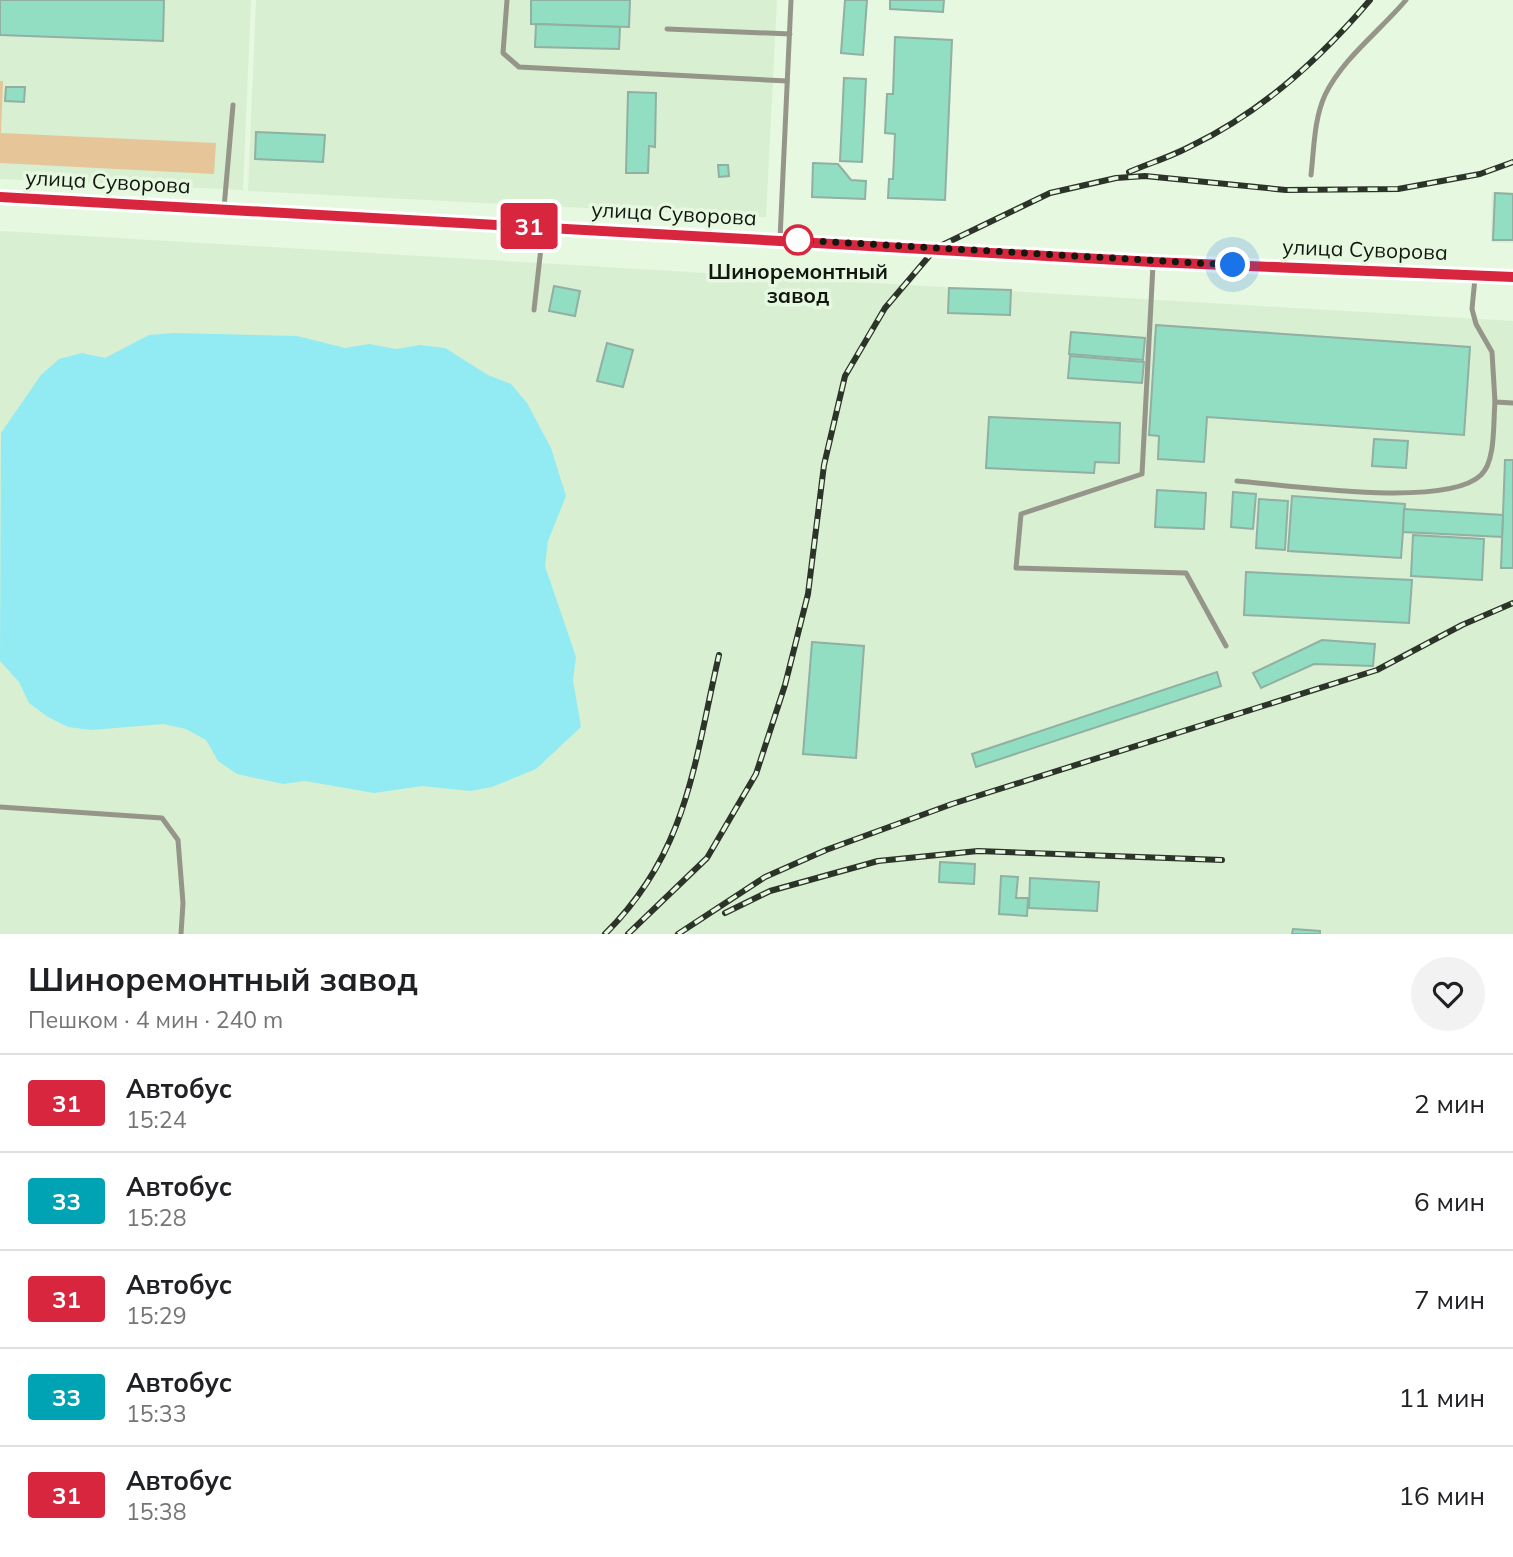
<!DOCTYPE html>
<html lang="ru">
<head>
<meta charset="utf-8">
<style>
	:root { --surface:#fff; --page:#f2f2f2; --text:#202124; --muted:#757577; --line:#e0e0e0 }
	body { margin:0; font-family:Mulish,sans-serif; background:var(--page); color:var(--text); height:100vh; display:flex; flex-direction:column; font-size:26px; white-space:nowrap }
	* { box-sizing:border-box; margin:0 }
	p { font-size:23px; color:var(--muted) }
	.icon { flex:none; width:38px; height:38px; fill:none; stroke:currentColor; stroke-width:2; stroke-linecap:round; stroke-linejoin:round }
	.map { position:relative; height:934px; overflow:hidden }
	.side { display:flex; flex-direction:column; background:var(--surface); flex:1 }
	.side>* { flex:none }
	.badge { padding:0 14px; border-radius:5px; font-size:24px; line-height:46px }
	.you { position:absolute; width:35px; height:35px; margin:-18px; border:5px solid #fff; border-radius:50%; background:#1a73e8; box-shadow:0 0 0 10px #1a73e833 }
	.map>.badge { position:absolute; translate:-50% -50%; box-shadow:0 0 0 4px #fff }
	.round { display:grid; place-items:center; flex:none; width:74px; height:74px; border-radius:37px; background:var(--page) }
	.head { display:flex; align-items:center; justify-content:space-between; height:119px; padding:0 28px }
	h1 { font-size:33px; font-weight:700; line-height:52px }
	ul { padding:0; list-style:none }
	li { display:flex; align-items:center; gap:21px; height:98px; padding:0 28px; border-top:2px solid var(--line) }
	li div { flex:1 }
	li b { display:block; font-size:26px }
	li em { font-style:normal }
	li .badge { min-width:77px; font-weight:700; text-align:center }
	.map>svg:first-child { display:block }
	.built { fill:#d8efd1 }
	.green { fill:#e6c598 }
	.water { fill:#92ebf2 }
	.building { fill:#91dec3; stroke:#91afa3; stroke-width:2 }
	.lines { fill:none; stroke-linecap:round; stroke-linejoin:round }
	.lane { stroke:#95958a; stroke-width:5 }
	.secondary { stroke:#6a6a59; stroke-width:14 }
	.rail-casing { stroke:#2c342a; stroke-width:6 }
	.rail { stroke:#e6f8e0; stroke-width:3.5; stroke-dasharray:10; stroke-linecap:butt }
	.line-casing { stroke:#fff; stroke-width:16 }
	.line { stroke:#d7263d; stroke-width:10 }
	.walk { stroke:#121810; stroke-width:7; stroke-dasharray:0 12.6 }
	.stop-dot { fill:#fff; stroke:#d7263d; stroke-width:3.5 }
	.labels { text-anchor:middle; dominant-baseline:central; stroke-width:7; stroke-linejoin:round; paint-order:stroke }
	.street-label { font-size:21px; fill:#121810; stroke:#e6f8e0 }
	.stop-label { font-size:21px; font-weight:bold; fill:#121810; stroke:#e6f8e0 }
</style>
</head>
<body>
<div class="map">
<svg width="1513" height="934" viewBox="0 0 1513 934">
	<rect width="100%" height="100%" fill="#e6f8e0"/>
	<g class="built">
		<polygon points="0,0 251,0 243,190 0,179"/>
		<polygon points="256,0 777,0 766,217 248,191"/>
		<polygon points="1492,192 1513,192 1513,243 1491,242"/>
		<polygon points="0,231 1513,321 1513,934 0,934"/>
	</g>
	<polygon class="green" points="0,81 3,81 1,133 216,143 214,174 0,163"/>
	<polygon class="water" points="174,333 297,336 345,348 369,344 396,349 420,345 445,348 488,375 511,384 527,403 551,448 566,496 548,541 545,566 576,657 573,680 581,727 536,769 492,787 470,791 422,786 374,793 305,781 283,784 237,774 218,761 206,740 186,729 163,724 92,730 68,727 48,717 29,703 19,682 0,661 1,433 41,375 59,359 82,353 105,358 149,335"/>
	<g class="building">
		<polygon points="0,0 164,0 163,41 0,35"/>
		<polygon points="531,0 630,0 629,27 531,24"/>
		<polygon points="845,0 867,0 863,55 841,53"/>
		<polygon points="890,0 944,0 943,12 890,9"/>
		<polygon points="536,24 620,27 619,49 535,47"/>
		<polygon points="895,37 952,40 945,200 888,198 889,179 893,179 895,134 885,133 887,94 893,94"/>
		<polygon points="844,78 866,79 862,162 840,161"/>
		<polygon points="6,87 25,87 24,102 5,101"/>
		<polygon points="628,92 656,93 655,147 649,146 648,173 626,173"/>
		<polygon points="256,132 325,135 323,162 255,159"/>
		<polygon points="813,163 838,164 851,180 866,181 865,199 812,197"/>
		<polygon points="718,165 728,165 729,176 719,177"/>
		<polygon points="1495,193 1513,194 1513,240 1493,240"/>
		<polygon points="554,286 580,291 575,316 549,311"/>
		<polygon points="949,288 1011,290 1010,315 948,313"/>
		<polygon points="1156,325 1470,347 1464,435 1207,417 1204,462 1158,459 1159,436 1149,435"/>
		<polygon points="1071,332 1145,338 1143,360 1069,354"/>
		<polygon points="607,343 633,350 623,387 597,381"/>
		<polygon points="1070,356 1144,362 1142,383 1068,378"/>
		<polygon points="989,417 1120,423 1119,463 1095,462 1094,473 986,468"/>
		<polygon points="1374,439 1408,441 1406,468 1372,466"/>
		<polygon points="1505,460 1513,460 1513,568 1501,568"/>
		<polygon points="1157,490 1206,493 1204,529 1155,527"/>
		<polygon points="1233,492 1256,494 1253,529 1231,527"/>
		<polygon points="1292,496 1405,504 1401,558 1288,551"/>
		<polygon points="1259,499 1288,501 1285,550 1256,548"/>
		<polygon points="1404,509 1503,515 1502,537 1403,532"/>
		<polygon points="1413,535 1484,539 1482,580 1411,576"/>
		<polygon points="1246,572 1412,580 1409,623 1244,615"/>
		<polygon points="1322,640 1375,644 1373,666 1314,664 1261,688 1253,673"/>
		<polygon points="812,642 864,646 856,758 803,754"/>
		<polygon points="1217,672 1221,686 976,767 972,754"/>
		<polygon points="940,862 975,864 974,884 939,882"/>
		<polygon points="1001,876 1018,877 1016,898 1028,898 1027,916 999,914"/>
		<polygon points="1030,878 1099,882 1097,911 1029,908"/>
		<polygon points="1293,929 1320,931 1320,934 1292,934"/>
	</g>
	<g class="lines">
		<g class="lane">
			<polyline points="507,0 503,53 519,67 787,81"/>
			<polyline points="667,29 790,34"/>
			<path d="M 1311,175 C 1314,149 1314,119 1325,95 C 1343,58 1380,31 1406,0"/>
			<polyline points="224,208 233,105"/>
			<polyline points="780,239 791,0"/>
			<polyline points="1153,265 1142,474 1021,514 1016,568 1186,573 1226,646"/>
			<polyline points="1475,278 1472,309 1476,324 1492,352 1495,402 1513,403"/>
			<polyline points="534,310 543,230"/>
			<path d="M 1237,481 C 1287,485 1446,509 1481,475 C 1496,461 1493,422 1495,402"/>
			<polyline points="0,807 162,818 178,840 183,903 181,934"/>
		</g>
		<polyline class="secondary" points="0,197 1153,262 1513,277"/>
		<g class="rail-casing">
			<g id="rail">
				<path d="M 1129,172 C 1150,163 1173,156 1193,145 C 1263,111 1320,59 1370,0"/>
				<polyline points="725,913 770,891 878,861 978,851 1222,860"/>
				<path d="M 605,934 C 688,852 694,763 719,655"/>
				<polyline points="628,934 707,858 756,774 785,685 808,594 824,465 845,376 885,308 936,248 1050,193 1116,178 1145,176 1286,190 1398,189 1480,174 1513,162"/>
				<polyline points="678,934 765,877 826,850 952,804 1377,670 1462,625 1513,603"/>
			</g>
		</g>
		<use href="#rail" class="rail"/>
	</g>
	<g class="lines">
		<g class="line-casing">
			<polyline id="line" points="0,197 1153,262 1513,277"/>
		</g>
		<use href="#line" class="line"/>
		<polyline class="walk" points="798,240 1233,265"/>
	</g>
	<circle class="stop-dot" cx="798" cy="240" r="14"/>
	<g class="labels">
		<g class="street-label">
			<text transform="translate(108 181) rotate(3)">улица Суворова</text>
			<text transform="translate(674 213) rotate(3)">улица Суворова</text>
			<text transform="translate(1365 249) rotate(2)">улица Суворова</text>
		</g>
		<g class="stop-label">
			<text x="798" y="271">Шиноремонтный<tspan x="798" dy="24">завод</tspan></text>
		</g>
	</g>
</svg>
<div class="you" style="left:1233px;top:265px"></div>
<b class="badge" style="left:529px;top:226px;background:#d7263d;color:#fff">31</b>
</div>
<section class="side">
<div class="head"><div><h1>Шиноремонтный завод</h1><p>Пешком · 4 мин · 240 m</p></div><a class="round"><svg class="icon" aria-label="heart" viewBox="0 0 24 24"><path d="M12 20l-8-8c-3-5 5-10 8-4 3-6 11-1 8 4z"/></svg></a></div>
<ul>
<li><span class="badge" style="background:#d7263d;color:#fff">31</span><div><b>Автобус</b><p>15:24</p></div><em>2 мин</em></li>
<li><span class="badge" style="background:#00a3b4;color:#fff">33</span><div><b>Автобус</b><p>15:28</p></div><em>6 мин</em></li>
<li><span class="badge" style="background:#d7263d;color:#fff">31</span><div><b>Автобус</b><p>15:29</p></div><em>7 мин</em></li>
<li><span class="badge" style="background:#00a3b4;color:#fff">33</span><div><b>Автобус</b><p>15:33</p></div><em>11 мин</em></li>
<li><span class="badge" style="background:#d7263d;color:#fff">31</span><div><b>Автобус</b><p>15:38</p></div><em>16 мин</em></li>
</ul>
</section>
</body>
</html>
